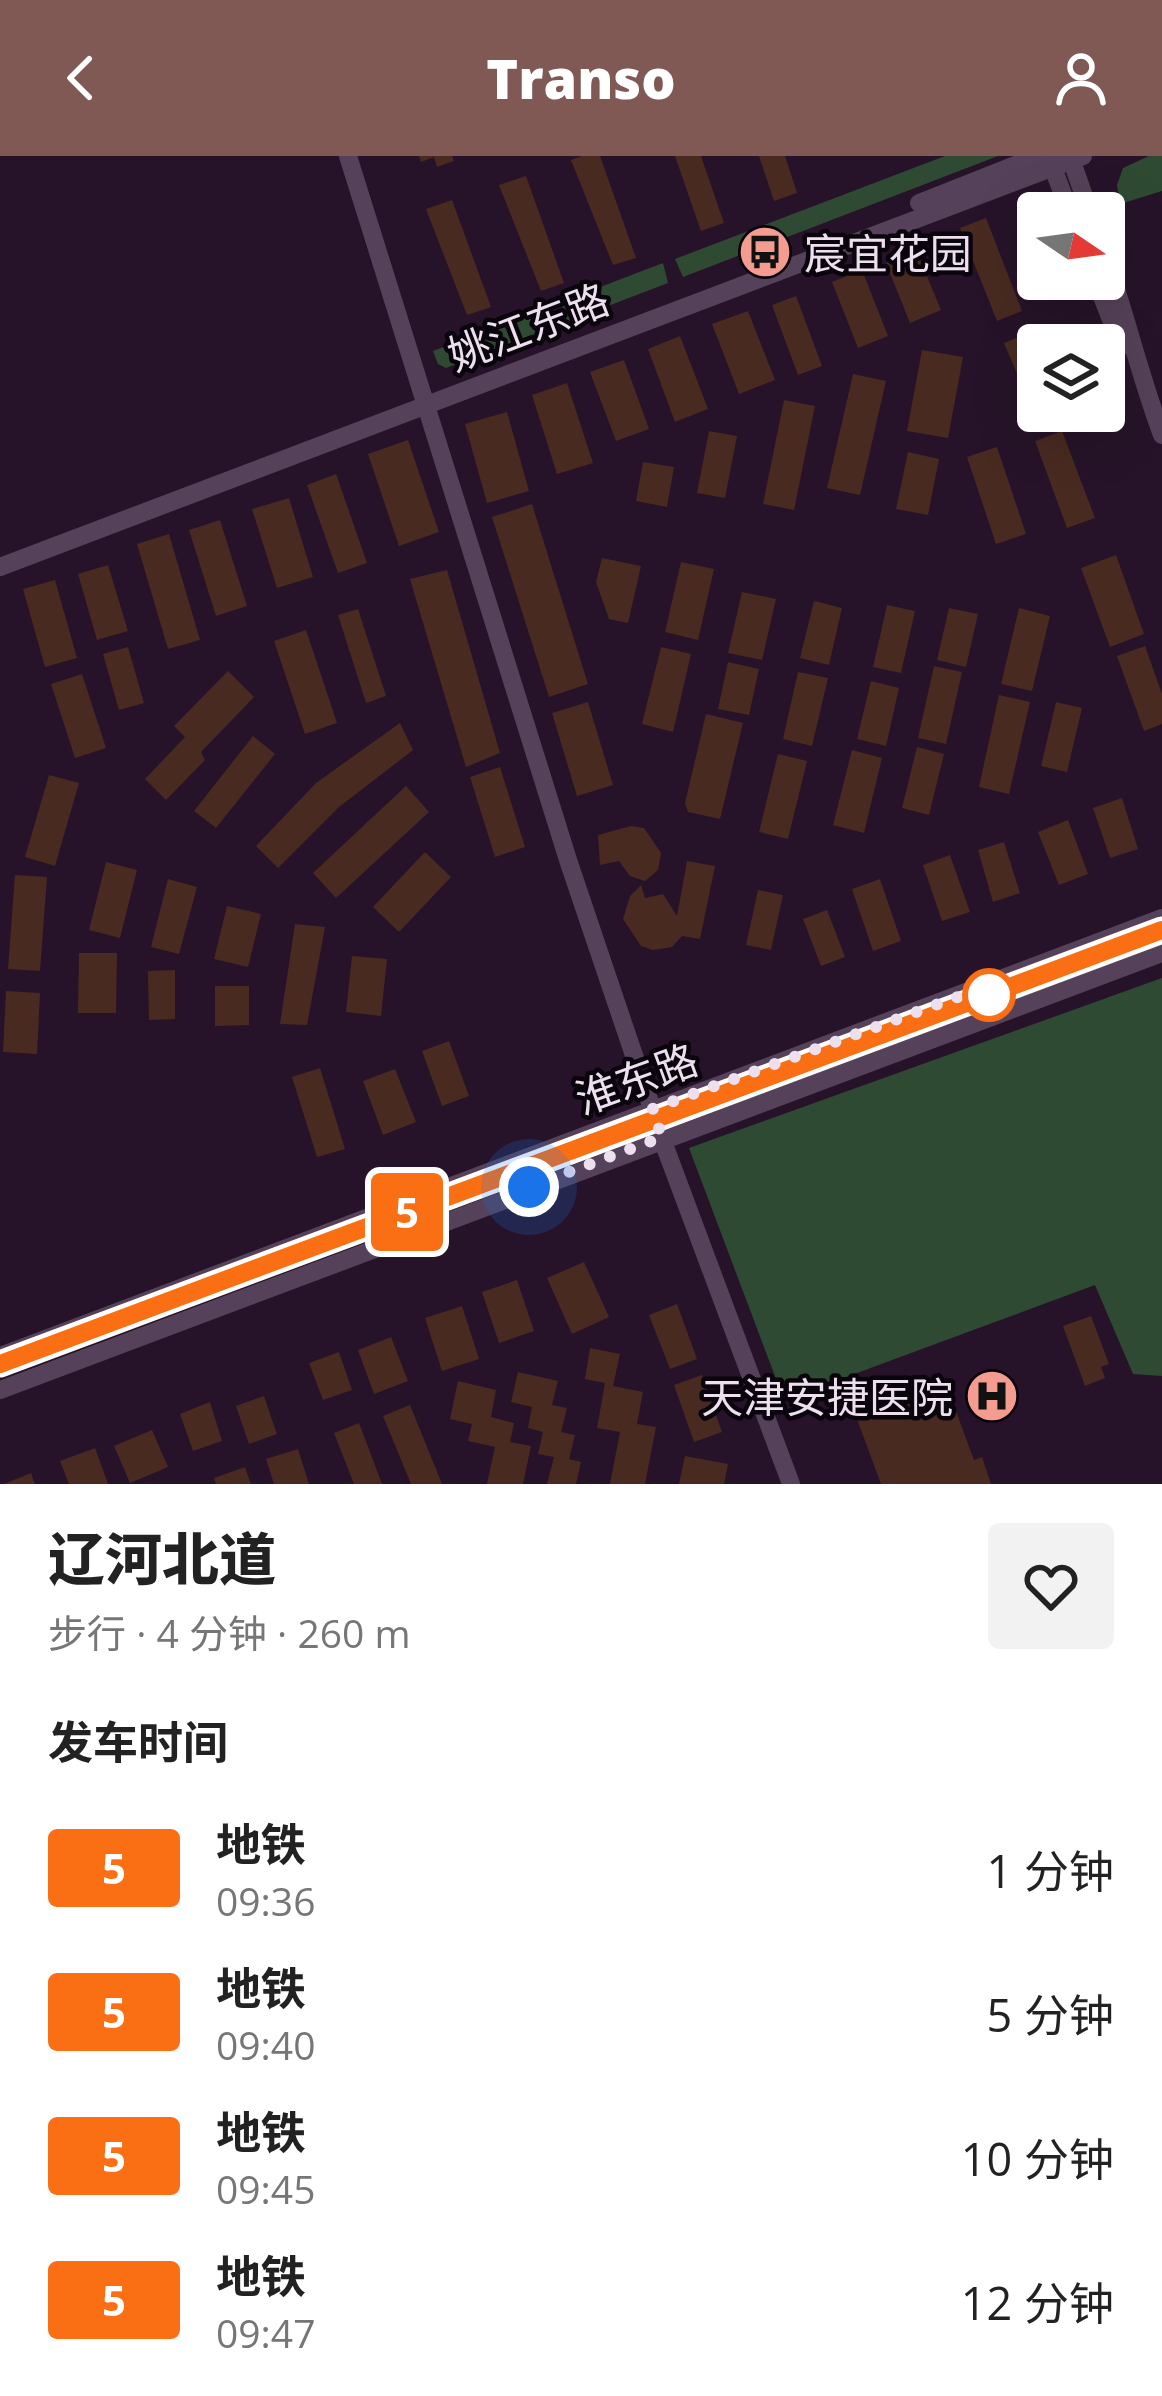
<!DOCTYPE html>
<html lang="zh">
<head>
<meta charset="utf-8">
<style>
	:root { --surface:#fff; --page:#f2f2f2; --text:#222; --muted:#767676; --accent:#815954 }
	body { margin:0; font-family:"Open Sans","Noto Sans SC",sans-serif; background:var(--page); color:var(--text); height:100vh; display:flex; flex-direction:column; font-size:45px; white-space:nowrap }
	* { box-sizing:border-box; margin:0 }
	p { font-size:39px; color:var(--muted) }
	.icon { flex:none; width:66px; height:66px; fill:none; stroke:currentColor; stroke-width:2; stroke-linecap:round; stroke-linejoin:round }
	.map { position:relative; height:1328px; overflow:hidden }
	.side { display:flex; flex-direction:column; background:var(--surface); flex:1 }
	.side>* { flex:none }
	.badge { padding:0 24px; border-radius:9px; font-size:42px; line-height:78px }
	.needle { width:78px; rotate:103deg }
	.buttons { position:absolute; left:1017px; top:36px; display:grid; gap:24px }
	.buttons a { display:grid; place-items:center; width:108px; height:108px; border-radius:12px; background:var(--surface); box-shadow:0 12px 48px #0002; font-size:60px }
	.you { position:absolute; width:60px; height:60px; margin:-30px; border:9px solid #fff; border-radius:50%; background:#1a73e8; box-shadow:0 0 0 18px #1a73e833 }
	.map>.badge { position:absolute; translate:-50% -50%; box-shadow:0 0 0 6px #fff }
	h2 { padding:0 48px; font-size:45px; line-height:108px }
	.round { display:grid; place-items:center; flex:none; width:126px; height:126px; border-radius:12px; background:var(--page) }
	.overview { display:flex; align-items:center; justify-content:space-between; height:204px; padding:0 48px }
	h1 { font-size:57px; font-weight:800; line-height:90px }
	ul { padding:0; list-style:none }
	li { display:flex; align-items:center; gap:36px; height:144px; padding:0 48px }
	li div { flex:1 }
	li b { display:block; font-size:45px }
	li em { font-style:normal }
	li .badge { min-width:132px; font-weight:700; text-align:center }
	header { display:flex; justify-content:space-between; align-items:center; height:156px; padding:0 48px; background:var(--accent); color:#fff; font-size:54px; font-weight:800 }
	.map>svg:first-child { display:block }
	.green { fill:#2f4a32 }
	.building { fill:#482a20 }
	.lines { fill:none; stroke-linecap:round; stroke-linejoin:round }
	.secondary { stroke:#554159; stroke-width:18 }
	.line-casing { stroke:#fff; stroke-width:27 }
	.line { stroke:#fb6f14; stroke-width:18 }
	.walk { stroke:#ecdfee; stroke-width:12; stroke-dasharray:0 21.6 }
	.stop-dot { fill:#fff; stroke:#fb6f14; stroke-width:6 }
	.labels { text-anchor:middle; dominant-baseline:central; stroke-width:9; stroke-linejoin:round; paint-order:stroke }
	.poi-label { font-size:42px; fill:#ecdfee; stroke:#0a040c; text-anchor:start }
	.street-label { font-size:42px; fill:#ecdfee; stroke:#0a040c }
</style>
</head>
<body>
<header><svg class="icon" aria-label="back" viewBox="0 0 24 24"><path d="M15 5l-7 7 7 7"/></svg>Transo<svg class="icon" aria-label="person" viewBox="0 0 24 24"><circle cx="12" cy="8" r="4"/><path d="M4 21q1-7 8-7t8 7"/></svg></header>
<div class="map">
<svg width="1162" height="1328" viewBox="0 0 1162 1328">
	<rect width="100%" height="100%" fill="#261329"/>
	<g class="green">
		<polygon points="945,0 998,0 683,121 675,103"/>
		<polygon points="1149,0 1162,0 1162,35 1120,48 1117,29 1123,12"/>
		<polygon points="663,107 668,127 446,212 438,208 433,195"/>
		<polygon points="1162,822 1162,1220 1133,1218 1095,1129 784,1244 689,992"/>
	</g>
	<g class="building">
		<polygon points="419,0 452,0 454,5 437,11 434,1 421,6"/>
		<polygon points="582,0 600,0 636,102 613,109 571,4"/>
		<polygon points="675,0 701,0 724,67 701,75"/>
		<polygon points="759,0 785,0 797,37 774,45"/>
		<polygon points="526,20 564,127 541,135 499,29"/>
		<polygon points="452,44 491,151 467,159 426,53"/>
		<polygon points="986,62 1022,155 997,165 960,72"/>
		<polygon points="916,94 941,154 910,167 886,107"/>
		<polygon points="862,114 888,180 858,192 832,126"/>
		<polygon points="796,140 822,210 798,219 772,149"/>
		<polygon points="748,155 775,224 739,238 712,168"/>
		<polygon points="1031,176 1038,192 1038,255 1065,255 1038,267 1004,187"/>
		<polygon points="680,180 708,253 675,266 648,193"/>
		<polygon points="922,194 963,201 948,282 907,275"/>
		<polygon points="624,204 649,273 616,285 590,216"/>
		<polygon points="853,218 886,225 860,339 827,332"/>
		<polygon points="567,227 593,307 557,318 532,239"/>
		<polygon points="784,244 815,250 794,354 763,348"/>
		<polygon points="507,256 529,335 487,347 465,268"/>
		<polygon points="709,275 737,280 725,342 697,337"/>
		<polygon points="1062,275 1095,362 1067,372 1035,285"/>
		<polygon points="408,284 439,376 399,390 368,298"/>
		<polygon points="997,291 1026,378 996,388 967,301"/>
		<polygon points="908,296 939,303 928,359 896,353"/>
		<polygon points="643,306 674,311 667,351 636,345"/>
		<polygon points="336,318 367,407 338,417 307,329"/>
		<polygon points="289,342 313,421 277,432 252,353"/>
		<polygon points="532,348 588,528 549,541 492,361"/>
		<polygon points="220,364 247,450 216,460 189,374"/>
		<polygon points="169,378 200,484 168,493 137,388"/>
		<polygon points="1116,399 1144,478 1110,491 1081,412"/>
		<polygon points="602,402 641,410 628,467 609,463 596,426"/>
		<polygon points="681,406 714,413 698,484 665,476"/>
		<polygon points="108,409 128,475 97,484 78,418"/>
		<polygon points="447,414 500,597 466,611 410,423"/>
		<polygon points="55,424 77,502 45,511 23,433"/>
		<polygon points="742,436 776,443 762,504 728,497"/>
		<polygon points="814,445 842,452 829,509 800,502"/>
		<polygon points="887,449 915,455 901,517 873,511"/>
		<polygon points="949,452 978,458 966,511 937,504"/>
		<polygon points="1019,452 1050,460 1032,535 1001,528"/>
		<polygon points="358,453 386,540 366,547 338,459"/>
		<polygon points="306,474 337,567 305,578 274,485"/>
		<polygon points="1145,490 1162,538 1162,568 1144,575 1117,500"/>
		<polygon points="128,491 144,547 119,554 103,498"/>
		<polygon points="661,491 691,498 673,576 642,568"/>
		<polygon points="728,506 759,513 749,559 718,553"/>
		<polygon points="934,510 962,516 946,588 918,582"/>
		<polygon points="228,515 254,541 201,596 205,604 166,644 145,623 185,581 174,570"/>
		<polygon points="798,516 828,522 812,590 783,583"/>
		<polygon points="82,518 106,592 75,602 51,528"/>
		<polygon points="871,525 899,532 886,590 857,583"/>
		<polygon points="999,539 1030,546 1009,638 979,631"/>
		<polygon points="588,546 613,629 577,640 552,557"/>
		<polygon points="1056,546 1082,552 1067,616 1041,610"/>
		<polygon points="706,558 743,567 720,663 688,656 685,647"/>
		<polygon points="400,567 413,594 339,651 278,712 256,690 316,627"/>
		<polygon points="253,580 275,598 216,672 194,655"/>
		<polygon points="917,591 944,598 929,659 902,652"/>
		<polygon points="852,594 882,602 864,677 833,669"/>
		<polygon points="778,598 807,605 788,683 759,676"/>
		<polygon points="500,611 525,691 495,701 470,621"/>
		<polygon points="49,619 79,627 55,710 25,701"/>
		<polygon points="406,630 429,656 336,742 313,717"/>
		<polygon points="1122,642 1138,693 1110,702 1093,652"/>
		<polygon points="1068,664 1088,718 1059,729 1038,676"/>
		<polygon points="631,670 644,672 661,697 658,714 645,725 630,720 619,705 600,709 598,679"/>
		<polygon points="1004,686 1020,737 993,746 978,694"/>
		<polygon points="425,696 451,721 399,776 373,751"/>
		<polygon points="950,699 970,756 942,765 923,709"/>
		<polygon points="687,705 715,710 700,783 682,780 672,791 653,794 641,790 623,763 630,740 641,729 645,742 663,738 677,760"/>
		<polygon points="106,706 137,714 120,782 89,774"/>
		<polygon points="15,719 47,721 40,815 8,813"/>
		<polygon points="168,723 197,731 179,798 151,791"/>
		<polygon points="880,723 901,785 873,795 852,733"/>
		<polygon points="758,734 783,739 771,794 746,789"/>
		<polygon points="227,750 261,758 248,811 214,803"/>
		<polygon points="827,754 845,801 821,810 803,763"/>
		<polygon points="295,768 325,771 307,869 280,868"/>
		<polygon points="79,797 117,797 116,857 78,857"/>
		<polygon points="352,800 387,803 381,860 346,856"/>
		<polygon points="175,814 175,863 149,864 148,815"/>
		<polygon points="215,830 249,830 249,869 215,870"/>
		<polygon points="6,835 40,837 37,898 3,896"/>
		<polygon points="449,885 469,940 442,950 422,895"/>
		<polygon points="320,912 345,993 317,1001 292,921"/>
		<polygon points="395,913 416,966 383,979 363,925"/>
		<polygon points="584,1106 609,1161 572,1178 547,1122"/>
		<polygon points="517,1124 534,1175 499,1187 482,1136"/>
		<polygon points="677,1148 697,1203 670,1213 649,1159"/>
		<polygon points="462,1150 479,1203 442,1215 425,1162"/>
		<polygon points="1091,1160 1109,1208 1101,1211 1105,1222 1085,1230 1063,1170"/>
		<polygon points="391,1181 408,1225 374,1238 358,1194"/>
		<polygon points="590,1192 620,1198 613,1230 643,1236 637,1268 656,1271 645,1328 610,1328 620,1276 597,1272 605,1227 585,1223"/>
		<polygon points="339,1196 352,1234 323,1244 309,1207"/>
		<polygon points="518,1216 558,1225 552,1249 567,1252 561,1276 575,1279 569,1303 581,1306 576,1328 547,1328 554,1301 538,1298 543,1276 528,1272 532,1251 511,1246"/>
		<polygon points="702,1219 722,1276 694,1286 674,1229"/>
		<polygon points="458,1225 496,1234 491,1261 514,1267 510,1286 531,1290 523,1328 487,1328 495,1291 468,1285 472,1268 450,1263"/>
		<polygon points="947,1231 974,1304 982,1301 991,1328 881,1328 857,1263"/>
		<polygon points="264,1240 277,1278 249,1288 236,1250"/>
		<polygon points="210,1246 222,1285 193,1295 180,1258"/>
		<polygon points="410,1249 442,1328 411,1328 383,1260"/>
		<polygon points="359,1267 382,1328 354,1328 334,1277"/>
		<polygon points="152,1274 168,1311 130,1327 114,1290"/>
		<polygon points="95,1292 108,1328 69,1328 60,1305"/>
		<polygon points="298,1293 309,1328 274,1328 266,1303"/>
		<polygon points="685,1300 728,1308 724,1328 679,1328"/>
		<polygon points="245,1311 251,1328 216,1328 214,1322"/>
		<polygon points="31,1317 35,1328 4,1328"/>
	</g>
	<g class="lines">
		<g class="secondary">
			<polyline points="348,0 569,707 665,991 791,1328"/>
			<polyline points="1070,0 1090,57"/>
			<polyline points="1050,4 1070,57"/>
			<polyline points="919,47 1038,0"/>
			<path d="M 1104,97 C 1126,158 1139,218 1162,279"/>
			<polyline points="1095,123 1115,174 1129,190"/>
			<polyline points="0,411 1083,0"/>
			<polyline points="0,1200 1162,762"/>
			<polyline points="0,1234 1162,797"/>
		</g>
	</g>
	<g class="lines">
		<g class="line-casing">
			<polyline id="line" points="0,1208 1162,774"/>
		</g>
		<use href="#line" class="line"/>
		<polyline class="walk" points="529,1031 662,981 652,953 974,835 989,839"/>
	</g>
	<defs>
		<g id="bus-disc" transform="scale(2.7)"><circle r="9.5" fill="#f59c90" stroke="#0a040c"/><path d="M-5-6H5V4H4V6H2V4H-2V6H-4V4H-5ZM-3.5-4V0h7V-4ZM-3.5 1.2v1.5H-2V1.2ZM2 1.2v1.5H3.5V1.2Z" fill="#111"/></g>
		<g id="hospital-disc" transform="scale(2.7)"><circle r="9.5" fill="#f59c90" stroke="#0a040c"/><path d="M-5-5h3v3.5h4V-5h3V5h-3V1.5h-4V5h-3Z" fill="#111"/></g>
	</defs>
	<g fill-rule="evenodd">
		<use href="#bus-disc" x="765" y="96"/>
		<use href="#hospital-disc" x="992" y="1240"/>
	</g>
	<circle class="stop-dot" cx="989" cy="839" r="24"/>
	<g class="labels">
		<g class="poi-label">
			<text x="804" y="96">宸宜花园</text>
			<text x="953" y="1240" text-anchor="end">天津安捷医院</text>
		</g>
		<g class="street-label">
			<text transform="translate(528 170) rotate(-21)">姚江东路</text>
			<text transform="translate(636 922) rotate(-20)">淮东路</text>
		</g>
	</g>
</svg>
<div class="buttons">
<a><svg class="needle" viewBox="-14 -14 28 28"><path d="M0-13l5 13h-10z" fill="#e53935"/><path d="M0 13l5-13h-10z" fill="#767676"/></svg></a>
<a><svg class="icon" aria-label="layers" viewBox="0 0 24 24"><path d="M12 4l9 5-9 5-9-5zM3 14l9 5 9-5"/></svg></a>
</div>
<div class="you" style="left:529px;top:1031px"></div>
<b class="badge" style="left:407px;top:1056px;background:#fb6f14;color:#fff">5</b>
</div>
<section class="side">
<div class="overview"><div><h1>辽河北道</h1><p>步行 · 4 分钟 · 260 m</p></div><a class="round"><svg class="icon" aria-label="heart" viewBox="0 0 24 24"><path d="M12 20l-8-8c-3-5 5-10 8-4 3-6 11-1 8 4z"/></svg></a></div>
<h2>发车时间</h2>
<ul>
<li><span class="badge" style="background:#fb6f14;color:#fff">5</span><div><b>地铁</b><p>09:36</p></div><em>1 分钟</em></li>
<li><span class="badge" style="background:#fb6f14;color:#fff">5</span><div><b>地铁</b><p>09:40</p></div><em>5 分钟</em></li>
<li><span class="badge" style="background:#fb6f14;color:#fff">5</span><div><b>地铁</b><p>09:45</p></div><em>10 分钟</em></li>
<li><span class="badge" style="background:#fb6f14;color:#fff">5</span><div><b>地铁</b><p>09:47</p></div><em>12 分钟</em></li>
</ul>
</section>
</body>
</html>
